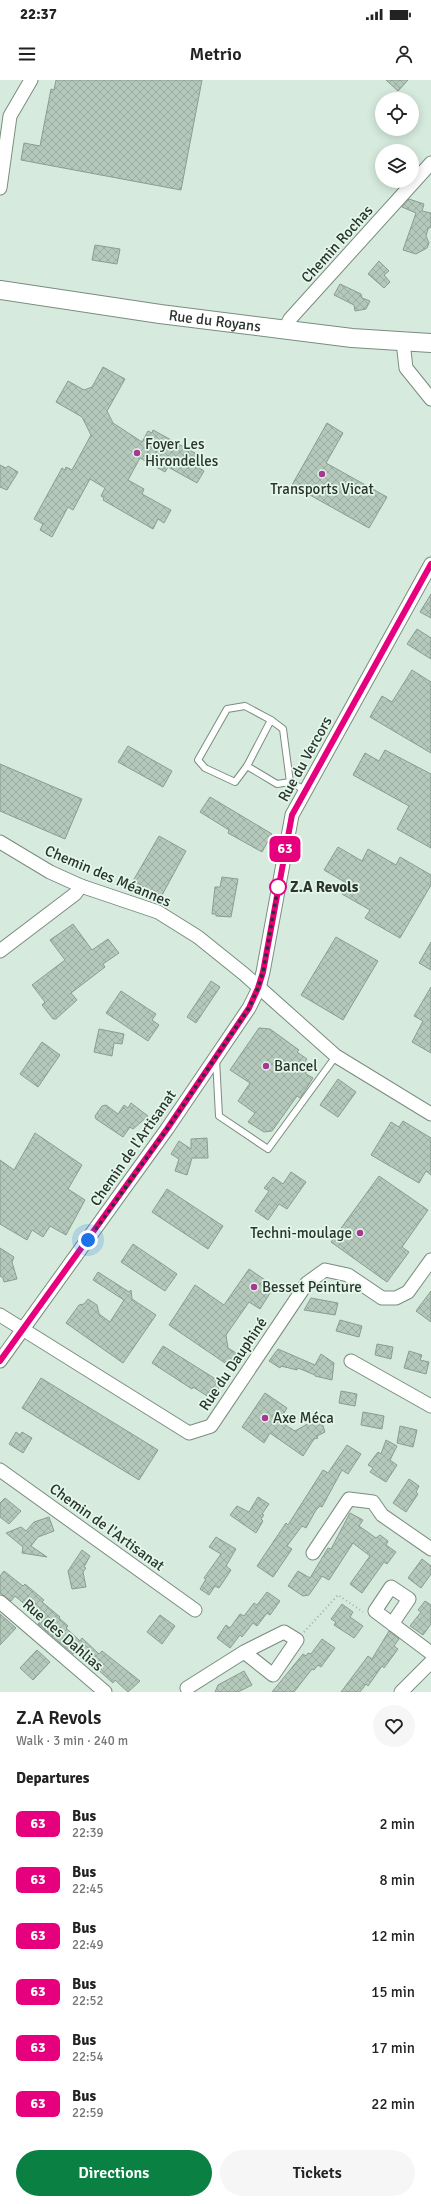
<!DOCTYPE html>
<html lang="en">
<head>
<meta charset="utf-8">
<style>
	:root { --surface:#fff; --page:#f6f6f6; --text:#222; --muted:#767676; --accent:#0b8043 }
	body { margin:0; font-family:Signika,sans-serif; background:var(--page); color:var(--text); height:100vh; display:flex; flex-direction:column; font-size:15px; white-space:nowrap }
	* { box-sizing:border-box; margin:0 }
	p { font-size:13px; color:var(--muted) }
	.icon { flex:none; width:22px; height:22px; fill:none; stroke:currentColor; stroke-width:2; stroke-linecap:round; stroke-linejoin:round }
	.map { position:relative; height:1612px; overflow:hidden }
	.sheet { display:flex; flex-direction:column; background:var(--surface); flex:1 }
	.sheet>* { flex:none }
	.badge { padding:0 8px; border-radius:6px; font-size:14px; line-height:26px }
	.controls { position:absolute; left:375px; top:12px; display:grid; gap:8px }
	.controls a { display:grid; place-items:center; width:44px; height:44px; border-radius:50%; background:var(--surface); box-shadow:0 2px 10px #0003; font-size:20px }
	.you { position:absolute; width:20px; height:20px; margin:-10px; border:3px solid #fff; border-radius:50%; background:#1a73e8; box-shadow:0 0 0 6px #1a73e833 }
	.map>.badge { position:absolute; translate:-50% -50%; box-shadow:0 0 0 2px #fff }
	h2 { padding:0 16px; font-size:15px; line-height:36px }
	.round { display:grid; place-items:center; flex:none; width:42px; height:42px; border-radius:21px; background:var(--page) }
	.head { display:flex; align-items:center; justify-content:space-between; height:68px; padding:0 16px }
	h1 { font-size:19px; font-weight:600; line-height:30px }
	.button { display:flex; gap:8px; margin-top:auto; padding:8px 16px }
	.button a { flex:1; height:46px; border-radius:24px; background:var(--accent); color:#fff; font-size:16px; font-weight:600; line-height:46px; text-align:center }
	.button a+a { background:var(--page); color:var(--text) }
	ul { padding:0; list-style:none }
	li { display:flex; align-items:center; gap:12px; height:56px; padding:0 16px }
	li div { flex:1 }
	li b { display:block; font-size:15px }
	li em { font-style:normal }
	li .badge { min-width:44px; font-weight:700; text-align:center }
	.status { display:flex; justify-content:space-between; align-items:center; height:28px; padding:0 20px; background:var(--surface); direction:ltr }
	.status svg { height:11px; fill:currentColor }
	header { display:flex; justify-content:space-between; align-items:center; height:52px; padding:0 16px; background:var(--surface); font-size:18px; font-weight:600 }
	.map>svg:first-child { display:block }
	.building { fill:url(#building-cross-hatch); stroke:#8a9d91 }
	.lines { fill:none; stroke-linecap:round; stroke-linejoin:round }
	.lane-casing { stroke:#798c80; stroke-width:8 }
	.street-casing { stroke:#798c80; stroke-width:15 }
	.secondary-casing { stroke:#798c80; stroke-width:20 }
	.path { stroke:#9eafa4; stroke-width:2; stroke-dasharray:1 3; stroke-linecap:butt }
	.lane { stroke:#fff; stroke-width:6 }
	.street { stroke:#fff; stroke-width:13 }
	.secondary { stroke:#fff; stroke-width:18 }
	.line-casing { stroke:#fff; stroke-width:9 }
	.line { stroke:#e6007e; stroke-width:6 }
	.walk { stroke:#2c342f; stroke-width:4; stroke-dasharray:0 7.2 }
	.poi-dot { fill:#a93690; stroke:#e3f8ea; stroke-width:1.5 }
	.stop-dot { fill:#fff; stroke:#e6007e; stroke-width:2 }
	.labels { text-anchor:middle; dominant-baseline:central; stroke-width:3.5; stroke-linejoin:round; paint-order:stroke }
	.street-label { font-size:15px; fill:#2c342f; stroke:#e3f8ea }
	.poi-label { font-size:15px; fill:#2c342f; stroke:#e3f8ea; text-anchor:start }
	.stop-label { font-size:15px; font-weight:bold; fill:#2c342f; stroke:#e3f8ea; text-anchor:start }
</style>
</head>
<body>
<div class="status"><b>22:37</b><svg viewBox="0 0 49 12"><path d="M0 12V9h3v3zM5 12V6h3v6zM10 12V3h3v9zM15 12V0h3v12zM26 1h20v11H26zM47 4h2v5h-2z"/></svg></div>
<header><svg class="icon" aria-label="menu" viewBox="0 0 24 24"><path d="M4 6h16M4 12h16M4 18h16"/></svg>Metrio<svg class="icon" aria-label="person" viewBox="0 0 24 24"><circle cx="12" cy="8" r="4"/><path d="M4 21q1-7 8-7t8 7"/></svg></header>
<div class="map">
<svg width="431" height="1612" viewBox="0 0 431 1612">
	<defs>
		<pattern id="building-cross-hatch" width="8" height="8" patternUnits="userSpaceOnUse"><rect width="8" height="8" fill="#b4c8bb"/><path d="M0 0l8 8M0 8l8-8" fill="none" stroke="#9baca1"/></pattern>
	</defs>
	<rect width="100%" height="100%" fill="#d6ebdd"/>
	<g class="building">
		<polygon points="56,0 202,0 181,110 21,80 24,63 40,66 51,9 54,10"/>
		<polygon points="386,0 408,0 398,11"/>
		<polygon points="409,119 424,124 422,131 431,133 431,147 428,149 426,156 429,163 427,168 416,174 403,170 416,133 402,127"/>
		<polygon points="95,165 120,169 117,184 92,180"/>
		<polygon points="379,181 389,191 384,195 390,202 384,208 368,194"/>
		<polygon points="340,204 361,214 362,218 370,221 366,229 355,231 354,225 334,215"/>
		<polygon points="103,287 125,299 107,331 113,343 142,362 148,351 152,353 153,350 204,378 199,388 204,391 197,403 168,387 165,392 140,378 128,400 144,409 142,414 171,430 164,443 158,439 153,449 103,420 104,418 101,416 105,408 90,399 73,430 68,427 52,457 40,450 43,444 34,439 62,388 65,390 66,387 72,390 91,355 82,337 56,322 68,301 84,310 92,307"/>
		<polygon points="327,343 343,353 326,383 387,417 369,448 292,405"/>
		<polygon points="0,385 6,388 8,386 18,392 7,410 0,407"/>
		<polygon points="431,514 431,538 420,532"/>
		<polygon points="417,549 431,558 431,579 407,564"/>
		<polygon points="412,590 431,602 431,673 370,637 382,616 392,622"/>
		<polygon points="128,666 172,691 163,707 118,682"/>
		<polygon points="385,670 431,694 431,768 397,749 409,726 353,695 365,673 379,681"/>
		<polygon points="0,684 82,719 65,759 0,731"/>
		<polygon points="210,717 272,754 262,772 228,753 229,750 200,732"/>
		<polygon points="159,756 186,771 161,817 133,801"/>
		<polygon points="338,767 362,781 368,769 396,785 400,777 431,795 431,805 400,858 365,838 370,830 342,814 348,804 324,790"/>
		<polygon points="222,797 238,799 231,837 216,836 216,834 212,834 215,807 220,807"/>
		<polygon points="73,844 92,870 108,859 119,873 103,884 105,887 71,913 77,920 56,939 53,939 42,925 45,922 32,905 65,880 50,860"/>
		<polygon points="336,857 378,881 343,940 301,915"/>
		<polygon points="431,862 431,890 419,883"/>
		<polygon points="211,901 220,907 196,943 187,937"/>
		<polygon points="431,907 431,973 412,962 423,941 414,936"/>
		<polygon points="121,911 156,934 152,940 159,945 148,961 106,933"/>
		<polygon points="259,948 270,949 299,970 297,972 307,979 305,982 306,994 313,998 300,1018 297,1016 272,1051 264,1052 248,1042 255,1033 238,1021 250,1003 230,990"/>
		<polygon points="99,949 124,954 122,964 114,963 112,976 94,972"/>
		<polygon points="42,962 60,975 38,1007 20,994"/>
		<polygon points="338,999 356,1012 338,1037 320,1025"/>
		<polygon points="131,1023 148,1036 133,1049 130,1047 123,1057 96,1039 95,1036 102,1026 106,1025 118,1034 124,1025 128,1028"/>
		<polygon points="403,1041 431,1058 431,1095 426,1091 419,1103 371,1075 391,1042 399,1047"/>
		<polygon points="35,1053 82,1085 68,1109 85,1120 66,1155 50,1146 43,1157 32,1150 27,1160 0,1144 0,1080 14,1090"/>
		<polygon points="207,1058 208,1078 192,1078 187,1095 175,1091 179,1079 171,1074 179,1061 191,1069 191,1059"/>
		<polygon points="291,1092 306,1102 287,1129 279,1124 268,1140 255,1131 269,1111 264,1108 273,1097 283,1104"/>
		<polygon points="379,1096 428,1130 402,1167 409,1172 387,1202 331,1162"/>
		<polygon points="167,1109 223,1146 208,1169 152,1132"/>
		<polygon points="133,1164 177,1194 165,1211 121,1182"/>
		<polygon points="0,1168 14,1177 12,1182 17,1199 4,1202 3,1198 0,1196"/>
		<polygon points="249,1189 271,1204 272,1210 260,1229 249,1222 226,1255 228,1268 236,1273 228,1285 169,1245 195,1205 224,1225"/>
		<polygon points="98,1192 129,1212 131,1210 132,1219 156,1235 123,1283 66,1243 79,1225 84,1224 88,1219 97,1225 99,1234 110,1242 124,1220 93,1200"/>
		<polygon points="431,1211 431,1242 416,1231"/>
		<polygon points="311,1218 338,1223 335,1235 304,1230"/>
		<polygon points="340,1240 362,1246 359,1257 336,1251"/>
		<polygon points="377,1264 393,1267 391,1279 375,1275"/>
		<polygon points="163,1266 222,1303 212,1319 193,1307 192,1309 152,1283"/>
		<polygon points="278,1269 315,1285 321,1274 334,1283 332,1300 315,1296 315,1295 298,1288 297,1290 281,1286 280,1288 269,1281"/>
		<polygon points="409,1271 422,1275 420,1280 429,1282 426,1294 404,1288"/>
		<polygon points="41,1298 158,1370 139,1400 22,1328"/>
		<polygon points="341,1311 357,1314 355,1326 339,1323"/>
		<polygon points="265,1313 287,1328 279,1341 295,1351 320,1337 325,1352 317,1356 318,1358 314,1359 303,1376 270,1353 264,1363 242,1347"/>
		<polygon points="363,1332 384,1336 382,1349 361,1345"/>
		<polygon points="400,1346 417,1350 413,1367 397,1363"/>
		<polygon points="16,1352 20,1355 22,1352 32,1358 23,1373 9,1364"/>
		<polygon points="386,1360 397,1366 390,1380 397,1385 386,1402 370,1392 373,1388 368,1385 378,1372 381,1374"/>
		<polygon points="347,1365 361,1374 348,1394 342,1390 322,1427 320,1426 316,1430 306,1448 302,1446 287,1466 292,1469 273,1497 257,1486 286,1443 288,1445 323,1390 328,1393"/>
		<polygon points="409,1399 419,1406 416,1412 418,1414 406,1432 393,1423"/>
		<polygon points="258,1417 269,1424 262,1434 264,1435 261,1439 263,1441 256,1453 230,1435 237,1426 249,1432"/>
		<polygon points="5,1418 21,1431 9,1444 0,1437 0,1423"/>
		<polygon points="350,1433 363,1440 359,1446 376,1458 380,1455 388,1461 386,1465 396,1472 387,1484 384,1482 362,1513 350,1504 370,1476 353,1463 329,1500 322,1496 309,1515 303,1516 288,1506 298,1491 310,1498 328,1468 331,1469"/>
		<polygon points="49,1437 54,1451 38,1457 31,1466 47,1477 22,1473 23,1467 6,1453 21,1447 26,1451 34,1442"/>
		<polygon points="216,1457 236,1469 226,1486 231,1490 219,1508 215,1506 209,1515 200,1509 206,1499 204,1498 221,1474 209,1467"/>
		<polygon points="82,1470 90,1476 84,1487 86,1488 83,1492 86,1507 72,1509 68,1491"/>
		<polygon points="422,1479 431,1486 431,1494 421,1508 408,1498"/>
		<polygon points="4,1491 23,1506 25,1504 44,1520 42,1522 60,1537 59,1538 68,1546 66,1548 80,1561 82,1558 99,1574 102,1571 140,1601 128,1612 115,1600 113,1603 95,1587 93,1589 75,1573 73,1574 38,1544 40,1542 26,1530 28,1527 15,1516 11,1521 0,1513 0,1496"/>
		<polygon points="267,1512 280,1521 270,1535 267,1533 257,1546 253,1543 242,1557 240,1555 230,1568 217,1558 226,1545 230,1548 240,1534 244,1536 254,1523 257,1525"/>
		<polygon points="425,1521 431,1525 431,1544 423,1555 410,1546 421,1532 418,1530"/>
		<polygon points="342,1524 353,1532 350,1537 363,1546 354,1558 334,1545 336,1542 331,1539"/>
		<polygon points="0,1534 16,1548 0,1565"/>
		<polygon points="160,1535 175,1546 162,1564 147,1552"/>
		<polygon points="389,1551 399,1559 394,1566 398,1569 384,1588 382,1586 368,1606 366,1604 360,1612 341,1612 368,1576 372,1579"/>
		<polygon points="322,1559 335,1568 321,1587 318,1585 314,1590 312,1589 294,1612 272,1612 303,1574 306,1576 308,1573 311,1574"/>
		<polygon points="37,1570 50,1582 33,1600 20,1588"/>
		<polygon points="244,1591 252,1605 238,1612 215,1612 218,1605"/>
	</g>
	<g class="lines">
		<g class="lane-casing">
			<g id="lane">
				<polyline points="247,686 271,640"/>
				<polyline points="290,702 277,704 247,686 235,702 205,688 198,680 227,629 245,626 271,640 283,649 290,702 305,710"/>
				<polyline points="216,979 219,1036 268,1069 336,976"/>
			</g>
		</g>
		<g class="street-casing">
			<g id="street">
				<polyline points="0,108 10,36 31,0"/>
				<polyline points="285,249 290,239 431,83"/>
				<polyline points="403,262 406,288 431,319"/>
				<polyline points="0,762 50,792 81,806 158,832 198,857 244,894 336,976 431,1034"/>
				<polyline points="0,871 75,814 81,806"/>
				<polyline points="0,1235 189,1353 211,1346 307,1203 325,1190 348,1195 382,1218 396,1218 408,1212 431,1180"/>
				<polyline points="0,1281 167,1049 249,928 259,908 263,892 292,735 431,484"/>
				<polyline points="351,1281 431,1326"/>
				<polyline points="0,1390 195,1530"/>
				<polyline points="313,1473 349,1419 373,1422 382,1435 431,1469"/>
				<polyline points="0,1522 105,1612"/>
				<polyline points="392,1544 409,1519 391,1507 375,1531 431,1573"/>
				<polyline points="187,1608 244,1572 284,1552 297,1560 273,1595 244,1572"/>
				<polyline points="401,1612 431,1582"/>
			</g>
		</g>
		<g class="secondary-casing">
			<g id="secondary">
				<path id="s1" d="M 0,210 L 160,234 L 352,258 L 431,263"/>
			</g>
		</g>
		<polyline class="path" points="304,1552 338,1515 363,1532"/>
		<use href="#lane" class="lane"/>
		<use href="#street" class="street"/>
		<use href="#secondary" class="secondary"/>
	</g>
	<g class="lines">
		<g class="line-casing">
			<polyline id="line" points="0,1281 167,1049 249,928 258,908 263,892 292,735 431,484"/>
		</g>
		<use href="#line" class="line"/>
		<polyline class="walk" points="88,1160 167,1049 249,928 258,908 263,892 278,807"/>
	</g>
	<g class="poi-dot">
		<circle cx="137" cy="373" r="4"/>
		<circle cx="322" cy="394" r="4"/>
		<circle cx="266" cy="986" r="4"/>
		<circle cx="360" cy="1153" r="4"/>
		<circle cx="254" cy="1207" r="4"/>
		<circle cx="265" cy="1338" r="4"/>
	</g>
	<circle class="stop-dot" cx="278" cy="807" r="8"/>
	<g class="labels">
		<g class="street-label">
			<text transform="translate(337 164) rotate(-48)">Chemin Rochas</text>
			<text stroke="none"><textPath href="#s1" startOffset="217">Rue du Royans</textPath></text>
			<text transform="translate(305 679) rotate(-61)">Rue du Vercors</text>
			<text transform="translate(108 796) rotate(23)">Chemin des Méannes</text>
			<text transform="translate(133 1068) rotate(-55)">Chemin de l'Artisanat</text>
			<text transform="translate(233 1284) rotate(-56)">Rue du Dauphiné</text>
			<text transform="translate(107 1447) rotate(36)">Chemin de l'Artisanat</text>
			<text transform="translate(63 1555) rotate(41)">Rue des Dahlias</text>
		</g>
		<g class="poi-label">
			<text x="145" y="364">Foyer Les<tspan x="145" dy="17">Hirondelles</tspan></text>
			<text x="322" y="409" text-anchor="middle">Transports Vicat</text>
			<text x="274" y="986">Bancel</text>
			<text x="352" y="1153" text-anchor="end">Techni-moulage</text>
			<text x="262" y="1207">Besset Peinture</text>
			<text x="273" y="1338">Axe Méca</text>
		</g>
		<g class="stop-label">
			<text x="290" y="807">Z.A Revols</text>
		</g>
	</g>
</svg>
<div class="controls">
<a><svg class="icon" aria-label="locate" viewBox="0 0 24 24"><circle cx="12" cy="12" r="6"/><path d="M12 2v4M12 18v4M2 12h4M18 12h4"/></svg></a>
<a><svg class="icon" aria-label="layers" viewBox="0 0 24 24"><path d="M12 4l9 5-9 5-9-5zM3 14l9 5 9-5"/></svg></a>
</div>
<div class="you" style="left:88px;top:1160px"></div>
<b class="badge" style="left:285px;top:769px;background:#e6007e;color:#fff">63</b>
</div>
<section class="sheet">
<div class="head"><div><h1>Z.A Revols</h1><p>Walk · 3 min · 240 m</p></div><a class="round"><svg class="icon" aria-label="heart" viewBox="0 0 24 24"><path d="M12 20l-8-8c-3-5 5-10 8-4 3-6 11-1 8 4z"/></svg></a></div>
<h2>Departures</h2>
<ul>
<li><span class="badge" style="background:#e6007e;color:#fff">63</span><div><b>Bus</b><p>22:39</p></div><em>2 min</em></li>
<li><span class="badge" style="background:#e6007e;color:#fff">63</span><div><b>Bus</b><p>22:45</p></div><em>8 min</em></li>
<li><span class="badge" style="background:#e6007e;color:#fff">63</span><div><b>Bus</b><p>22:49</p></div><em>12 min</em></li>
<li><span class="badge" style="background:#e6007e;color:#fff">63</span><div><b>Bus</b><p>22:52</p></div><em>15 min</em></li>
<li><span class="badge" style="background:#e6007e;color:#fff">63</span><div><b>Bus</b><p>22:54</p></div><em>17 min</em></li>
<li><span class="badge" style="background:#e6007e;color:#fff">63</span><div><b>Bus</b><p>22:59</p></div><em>22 min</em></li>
</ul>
<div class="button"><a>Directions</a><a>Tickets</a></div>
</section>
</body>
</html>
